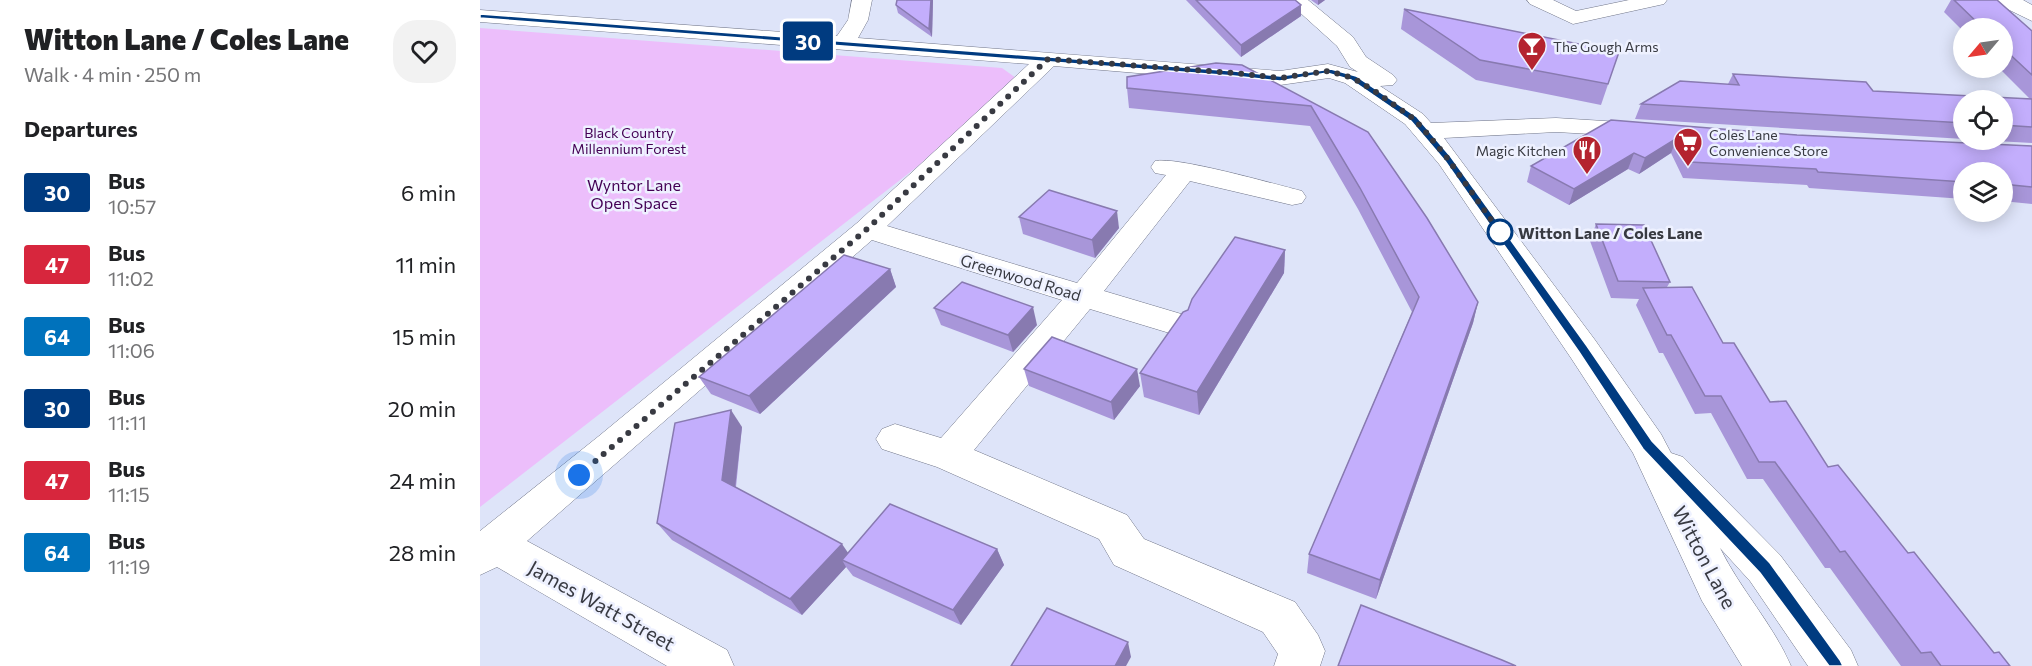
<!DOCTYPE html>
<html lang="en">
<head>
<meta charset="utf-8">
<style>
	:root { --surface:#fff; --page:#f2f2f2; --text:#202124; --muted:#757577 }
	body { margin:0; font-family:Commissioner,sans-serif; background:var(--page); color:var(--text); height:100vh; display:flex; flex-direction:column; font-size:22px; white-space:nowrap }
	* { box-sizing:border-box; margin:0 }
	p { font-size:20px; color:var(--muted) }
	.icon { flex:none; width:33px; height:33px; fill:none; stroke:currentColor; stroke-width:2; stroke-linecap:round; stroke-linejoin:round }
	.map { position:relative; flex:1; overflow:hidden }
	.details { display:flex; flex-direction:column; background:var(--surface); width:480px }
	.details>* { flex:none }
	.badge { padding:0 12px; border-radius:4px; font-size:21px; line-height:39px }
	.needle { width:39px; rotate:241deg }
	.tools { position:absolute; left:1473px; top:18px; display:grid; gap:12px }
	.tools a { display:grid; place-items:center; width:60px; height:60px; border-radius:50%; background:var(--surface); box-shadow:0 3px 15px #0003; font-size:30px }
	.you { position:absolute; width:30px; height:30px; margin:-15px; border:4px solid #fff; border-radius:50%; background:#1a73e8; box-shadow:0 0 0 9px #1a73e833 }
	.map>.badge { position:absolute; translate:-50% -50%; box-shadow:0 0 0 3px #fff }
	h2 { padding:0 24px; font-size:22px; line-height:54px }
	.round { display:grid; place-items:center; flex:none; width:63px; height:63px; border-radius:24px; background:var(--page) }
	.summary { display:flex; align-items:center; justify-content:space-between; height:102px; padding:0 24px }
	h1 { font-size:28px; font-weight:800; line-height:45px }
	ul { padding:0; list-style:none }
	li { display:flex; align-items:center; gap:18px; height:72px; padding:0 24px }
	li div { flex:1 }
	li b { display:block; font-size:22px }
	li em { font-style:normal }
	li .badge { min-width:66px; font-weight:700; text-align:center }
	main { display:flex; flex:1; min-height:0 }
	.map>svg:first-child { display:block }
	.green { fill:#ecbefb }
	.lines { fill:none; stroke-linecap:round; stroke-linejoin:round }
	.minor-casing { stroke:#717689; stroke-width:1 }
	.minor { fill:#fff; fill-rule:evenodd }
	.wall { fill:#a896d9 }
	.shaded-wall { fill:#887ab0 }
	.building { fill:#c3aefc; stroke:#887ab0; stroke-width:1.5 }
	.line { fill:#003b80; stroke:#fff; stroke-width:1.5 }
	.walk { stroke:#383a42; stroke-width:6; stroke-dasharray:0 10.8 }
	.stop-dot { fill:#fff; stroke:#003b80; stroke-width:3 }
	.labels { text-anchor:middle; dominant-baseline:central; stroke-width:5; stroke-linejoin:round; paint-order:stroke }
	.far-poi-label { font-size:14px; fill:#383a42; stroke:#eef1ff; text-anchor:start }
	.far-park-label { font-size:14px; fill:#430054; stroke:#eef1ff }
	.park-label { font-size:16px; fill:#430054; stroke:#eef1ff }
	.stop-label { font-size:16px; font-weight:bold; fill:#383a42; stroke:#eef1ff; text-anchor:start }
	.street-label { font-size:16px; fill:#383a42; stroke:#eef1ff }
	.near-street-label { font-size:20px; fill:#383a42; stroke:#eef1ff }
</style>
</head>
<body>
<main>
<section class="details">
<div class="summary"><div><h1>Witton Lane / Coles Lane</h1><p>Walk · 4 min · 250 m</p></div><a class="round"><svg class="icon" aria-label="heart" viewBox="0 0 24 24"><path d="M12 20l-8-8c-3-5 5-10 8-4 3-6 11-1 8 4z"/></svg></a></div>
<h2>Departures</h2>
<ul>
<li><span class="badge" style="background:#003b80;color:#fff">30</span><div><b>Bus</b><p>10:57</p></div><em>6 min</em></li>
<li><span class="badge" style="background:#d7263d;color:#fff">47</span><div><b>Bus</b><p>11:02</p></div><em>11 min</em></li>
<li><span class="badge" style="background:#0072bc;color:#fff">64</span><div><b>Bus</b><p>11:06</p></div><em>15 min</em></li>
<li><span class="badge" style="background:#003b80;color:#fff">30</span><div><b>Bus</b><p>11:11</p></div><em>20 min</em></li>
<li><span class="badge" style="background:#d7263d;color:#fff">47</span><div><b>Bus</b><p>11:15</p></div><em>24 min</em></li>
<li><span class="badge" style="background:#0072bc;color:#fff">64</span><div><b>Bus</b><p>11:19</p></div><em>28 min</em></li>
</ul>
</section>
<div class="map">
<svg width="1552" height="666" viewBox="0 0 1552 666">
	<rect width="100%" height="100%" fill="#dee4f9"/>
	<polygon class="green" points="0,28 522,68 536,78 438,166 0,507"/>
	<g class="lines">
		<g class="minor-casing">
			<g id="minor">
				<path d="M 372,0 L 392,0 L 388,20 L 378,38 L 800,71 L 848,64 L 878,72 L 870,67 L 857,46 L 806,0 L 828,0 L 873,37 L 886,57 L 913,75 L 917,80 L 913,85 L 900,86 L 943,114 L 951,123 L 1076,118 L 1173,124 L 1177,129 L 1173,134 L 1164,137 L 1076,132 L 964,138 L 1115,340 L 1181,434 L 1191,453 L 1203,457 L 1300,555 L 1371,650 L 1378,666 L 1328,666 L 1270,581 L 1240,548 C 1260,589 1293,624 1311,666 L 1262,666 L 1222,601 L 1153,453 L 1091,358 L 959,164 L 925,124 L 865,83 L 849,78 L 800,85 L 574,66 L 407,226 L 597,283 L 686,175 L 675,173 L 671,167 L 675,161 C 696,156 794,184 822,191 L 826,197 L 822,203 L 812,205 L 710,181 L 624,291 L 708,316 L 712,324 L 708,332 L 696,335 L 610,309 L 494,450 L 647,515 L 664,539 L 815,602 L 838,635 L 845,651 L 840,666 L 794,666 L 798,654 L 783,632 L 634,565 L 619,539 L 457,467 L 402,449 L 396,439 L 402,429 L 415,424 L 461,438 L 582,300 L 392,240 L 47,541 L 247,650 L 254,666 L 187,666 L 17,567 L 0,575 L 0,531 L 119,436 L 377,223 L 549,64 L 0,22 L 0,10 L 357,36 L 368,20 Z"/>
				<polygon points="1047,0 1073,0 1096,11 1149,0 1187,0 1184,4 1093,24 1050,4"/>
				<polygon points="1514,0 1543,0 1552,5 1552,21 1517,4"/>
			</g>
		</g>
		<use href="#minor" class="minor"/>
	</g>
	<g class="wall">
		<polygon points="417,0 453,0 452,37 418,13 416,5"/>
		<polygon points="706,0 815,0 821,5 821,16 761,57"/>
		<polygon points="831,0 845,0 838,5"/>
		<polygon points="1471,0 1517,0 1552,31 1552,143 1498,140 1522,140 1522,100 1484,100 1484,139 1155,119 1161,104 1248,84 1253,74 1393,91 1550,99 1519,68 1522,68 1522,28 1484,28 1484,32 1464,12"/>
		<polygon points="924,9 1139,52 1121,105 996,80 921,29"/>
		<polygon points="736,63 888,132 998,302 993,323 896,599 827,573 829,554 932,312 878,209 830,126 649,108 647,88"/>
		<polygon points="1131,120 1317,135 1552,146 1552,204 1522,201 1522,172 1484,172 1484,199 1329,188 1327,185 1203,178 1191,153 1159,174 1148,169 1089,205 1047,182 1051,166"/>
		<polygon points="539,217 639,228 615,258 543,234"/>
		<polygon points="1116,224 1190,282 1187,287 1243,343 1290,402 1348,467 1428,553 1514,653 1530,666 1421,666 1350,568 1345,568 1283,479 1267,479 1231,413 1215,414 1183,353 1179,353 1156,305 1159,299 1131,298 1110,241"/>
		<polygon points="805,250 804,273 719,415 664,397 660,373 708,310"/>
		<polygon points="410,269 416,287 280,414 231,394 219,377"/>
		<polygon points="454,308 557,325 533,352 461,325"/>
		<polygon points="544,369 660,386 634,420 549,386"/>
		<polygon points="262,427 256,487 368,553 517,549 524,565 481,625 373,576 366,567 322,615 192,540 177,523"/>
	</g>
	<g class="shaded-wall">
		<polygon points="451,0 453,0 452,37 449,29"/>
		<polygon points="838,0 845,0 838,5"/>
		<polygon points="821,5 821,16 761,57 761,45"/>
		<polygon points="1197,138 1191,153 1159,174 1165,158"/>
		<polygon points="1154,153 1148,169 1089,205 1094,189"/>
		<polygon points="637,211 639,228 615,258 612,240"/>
		<polygon points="805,250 804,273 719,415 717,392"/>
		<polygon points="410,269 416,287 280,414 269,396"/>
		<polygon points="998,302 993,323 896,599 900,580"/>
		<polygon points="553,307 557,325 533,352 528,335"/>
		<polygon points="657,369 660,386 634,420 631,402"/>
		<polygon points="251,410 262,427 254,497 242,480"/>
		<polygon points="362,544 373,560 362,560 366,567 322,615 310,599"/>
		<polygon points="517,549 524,565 481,625 473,610"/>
		<polygon points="648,642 651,657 646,666 635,666"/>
	</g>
	<g class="building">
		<polygon points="417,0 451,0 449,29 416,5"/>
		<polygon points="716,0 815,0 821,5 761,45"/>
		<polygon points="1474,0 1517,0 1552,31 1552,75 1522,47 1522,28 1503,28"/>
		<polygon points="924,9 1139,52 1128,84 1000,60"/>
		<polygon points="736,63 762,65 888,132 947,218 998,302 900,580 829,554 939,297 880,188 831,106 647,88 647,77"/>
		<polygon points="1253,74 1386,82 1393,91 1552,99 1552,127 1522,125 1522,100 1484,100 1484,123 1161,104 1200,81 1259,85"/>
		<polygon points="1131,120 1317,135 1552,146 1552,187 1522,184 1522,172 1484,172 1484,182 1338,172 1336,169 1210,162 1197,138 1165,158 1154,153 1094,189 1051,166"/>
		<polygon points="569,190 637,211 612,240 539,217"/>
		<polygon points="1116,224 1164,225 1190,282 1138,281"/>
		<polygon points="755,237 805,250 717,392 660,373 703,312 708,310 712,299"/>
		<polygon points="364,255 410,269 269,396 219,377"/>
		<polygon points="482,282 553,307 528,335 454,308"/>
		<polygon points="1212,287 1243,343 1254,343 1290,402 1306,401 1348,467 1358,465 1428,553 1434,552 1514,653 1519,652 1530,666 1461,666 1451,652 1441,653 1365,551 1360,552 1295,462 1279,462 1241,396 1225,396 1191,335 1187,335 1163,288"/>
		<polygon points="572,337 657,369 631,402 544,369"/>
		<polygon points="251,410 242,480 362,544 310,599 177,523 195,423"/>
		<polygon points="410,504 517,549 473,610 362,560"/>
		<polygon points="881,605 1022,660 1036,666 858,666"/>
		<polygon points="567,608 648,642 635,666 531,666"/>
	</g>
	<polygon class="line" points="0,14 754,71 800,76 851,69 876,76 937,117 971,157 1107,346 1172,441 1290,563 1360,660 1363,666 1349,666 1280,573 1163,449 1099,352 965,161 931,121 871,80 847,73 800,81 754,76 0,18"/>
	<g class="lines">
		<polyline class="walk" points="99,475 387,229 568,59 754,73 800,78 848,71 873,78 896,92 934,119 945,131 968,159 1022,235 1020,232"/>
	</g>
	<defs>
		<g id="bar-pin" transform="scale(1.5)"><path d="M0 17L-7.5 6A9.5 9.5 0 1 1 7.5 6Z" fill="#b4232f" stroke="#eef1ff"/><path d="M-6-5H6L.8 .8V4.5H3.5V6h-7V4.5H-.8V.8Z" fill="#fff"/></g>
		<g id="supermarket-pin" transform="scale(1.5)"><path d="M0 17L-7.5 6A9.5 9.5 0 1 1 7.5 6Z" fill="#b4232f" stroke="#eef1ff"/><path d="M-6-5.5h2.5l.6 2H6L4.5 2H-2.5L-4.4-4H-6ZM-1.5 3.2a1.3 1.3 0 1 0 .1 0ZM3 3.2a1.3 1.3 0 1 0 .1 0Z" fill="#fff"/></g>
		<g id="restaurant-pin" transform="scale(1.5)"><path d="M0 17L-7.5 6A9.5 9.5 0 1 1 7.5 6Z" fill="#b4232f" stroke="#eef1ff"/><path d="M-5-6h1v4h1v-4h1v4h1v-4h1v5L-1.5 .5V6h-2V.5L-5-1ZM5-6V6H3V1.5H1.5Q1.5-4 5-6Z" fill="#fff"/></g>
	</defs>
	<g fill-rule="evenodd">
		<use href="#bar-pin" x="1052" y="46"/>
		<use href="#supermarket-pin" x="1208" y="142"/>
		<use href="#restaurant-pin" x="1107" y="150"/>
	</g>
	<circle class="stop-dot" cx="1020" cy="232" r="12"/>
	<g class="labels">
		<g class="far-poi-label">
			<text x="1073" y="46">The Gough Arms</text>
			<text x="1229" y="134">Coles Lane<tspan x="1229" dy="16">Convenience Store</tspan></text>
			<text x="1086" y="150" text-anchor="end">Magic Kitchen</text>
		</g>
		<g class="far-park-label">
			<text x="149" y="132">Black Country<tspan x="149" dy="16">Millennium Forest</tspan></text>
		</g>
		<g class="park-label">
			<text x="154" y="184">Wyntor Lane<tspan x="154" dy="18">Open Space</tspan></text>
		</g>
		<g class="stop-label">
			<text x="1038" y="232">Witton Lane / Coles Lane</text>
		</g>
		<g class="street-label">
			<text transform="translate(541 277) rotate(17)">Greenwood Road</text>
		</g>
		<g class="near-street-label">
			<text transform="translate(1225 557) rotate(62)">Witton Lane</text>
			<text transform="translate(122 605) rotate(29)">James Watt Street</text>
		</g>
	</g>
</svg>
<div class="tools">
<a><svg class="needle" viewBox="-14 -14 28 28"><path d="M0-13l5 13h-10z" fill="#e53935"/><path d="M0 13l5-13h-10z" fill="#757577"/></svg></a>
<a><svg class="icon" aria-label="locate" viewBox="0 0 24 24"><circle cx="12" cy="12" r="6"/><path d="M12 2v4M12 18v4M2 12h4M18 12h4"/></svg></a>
<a><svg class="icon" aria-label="layers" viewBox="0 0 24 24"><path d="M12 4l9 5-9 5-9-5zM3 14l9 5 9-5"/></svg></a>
</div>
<div class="you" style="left:99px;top:475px"></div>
<b class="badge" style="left:328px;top:41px;background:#003b80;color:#fff">30</b>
</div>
</main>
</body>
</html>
